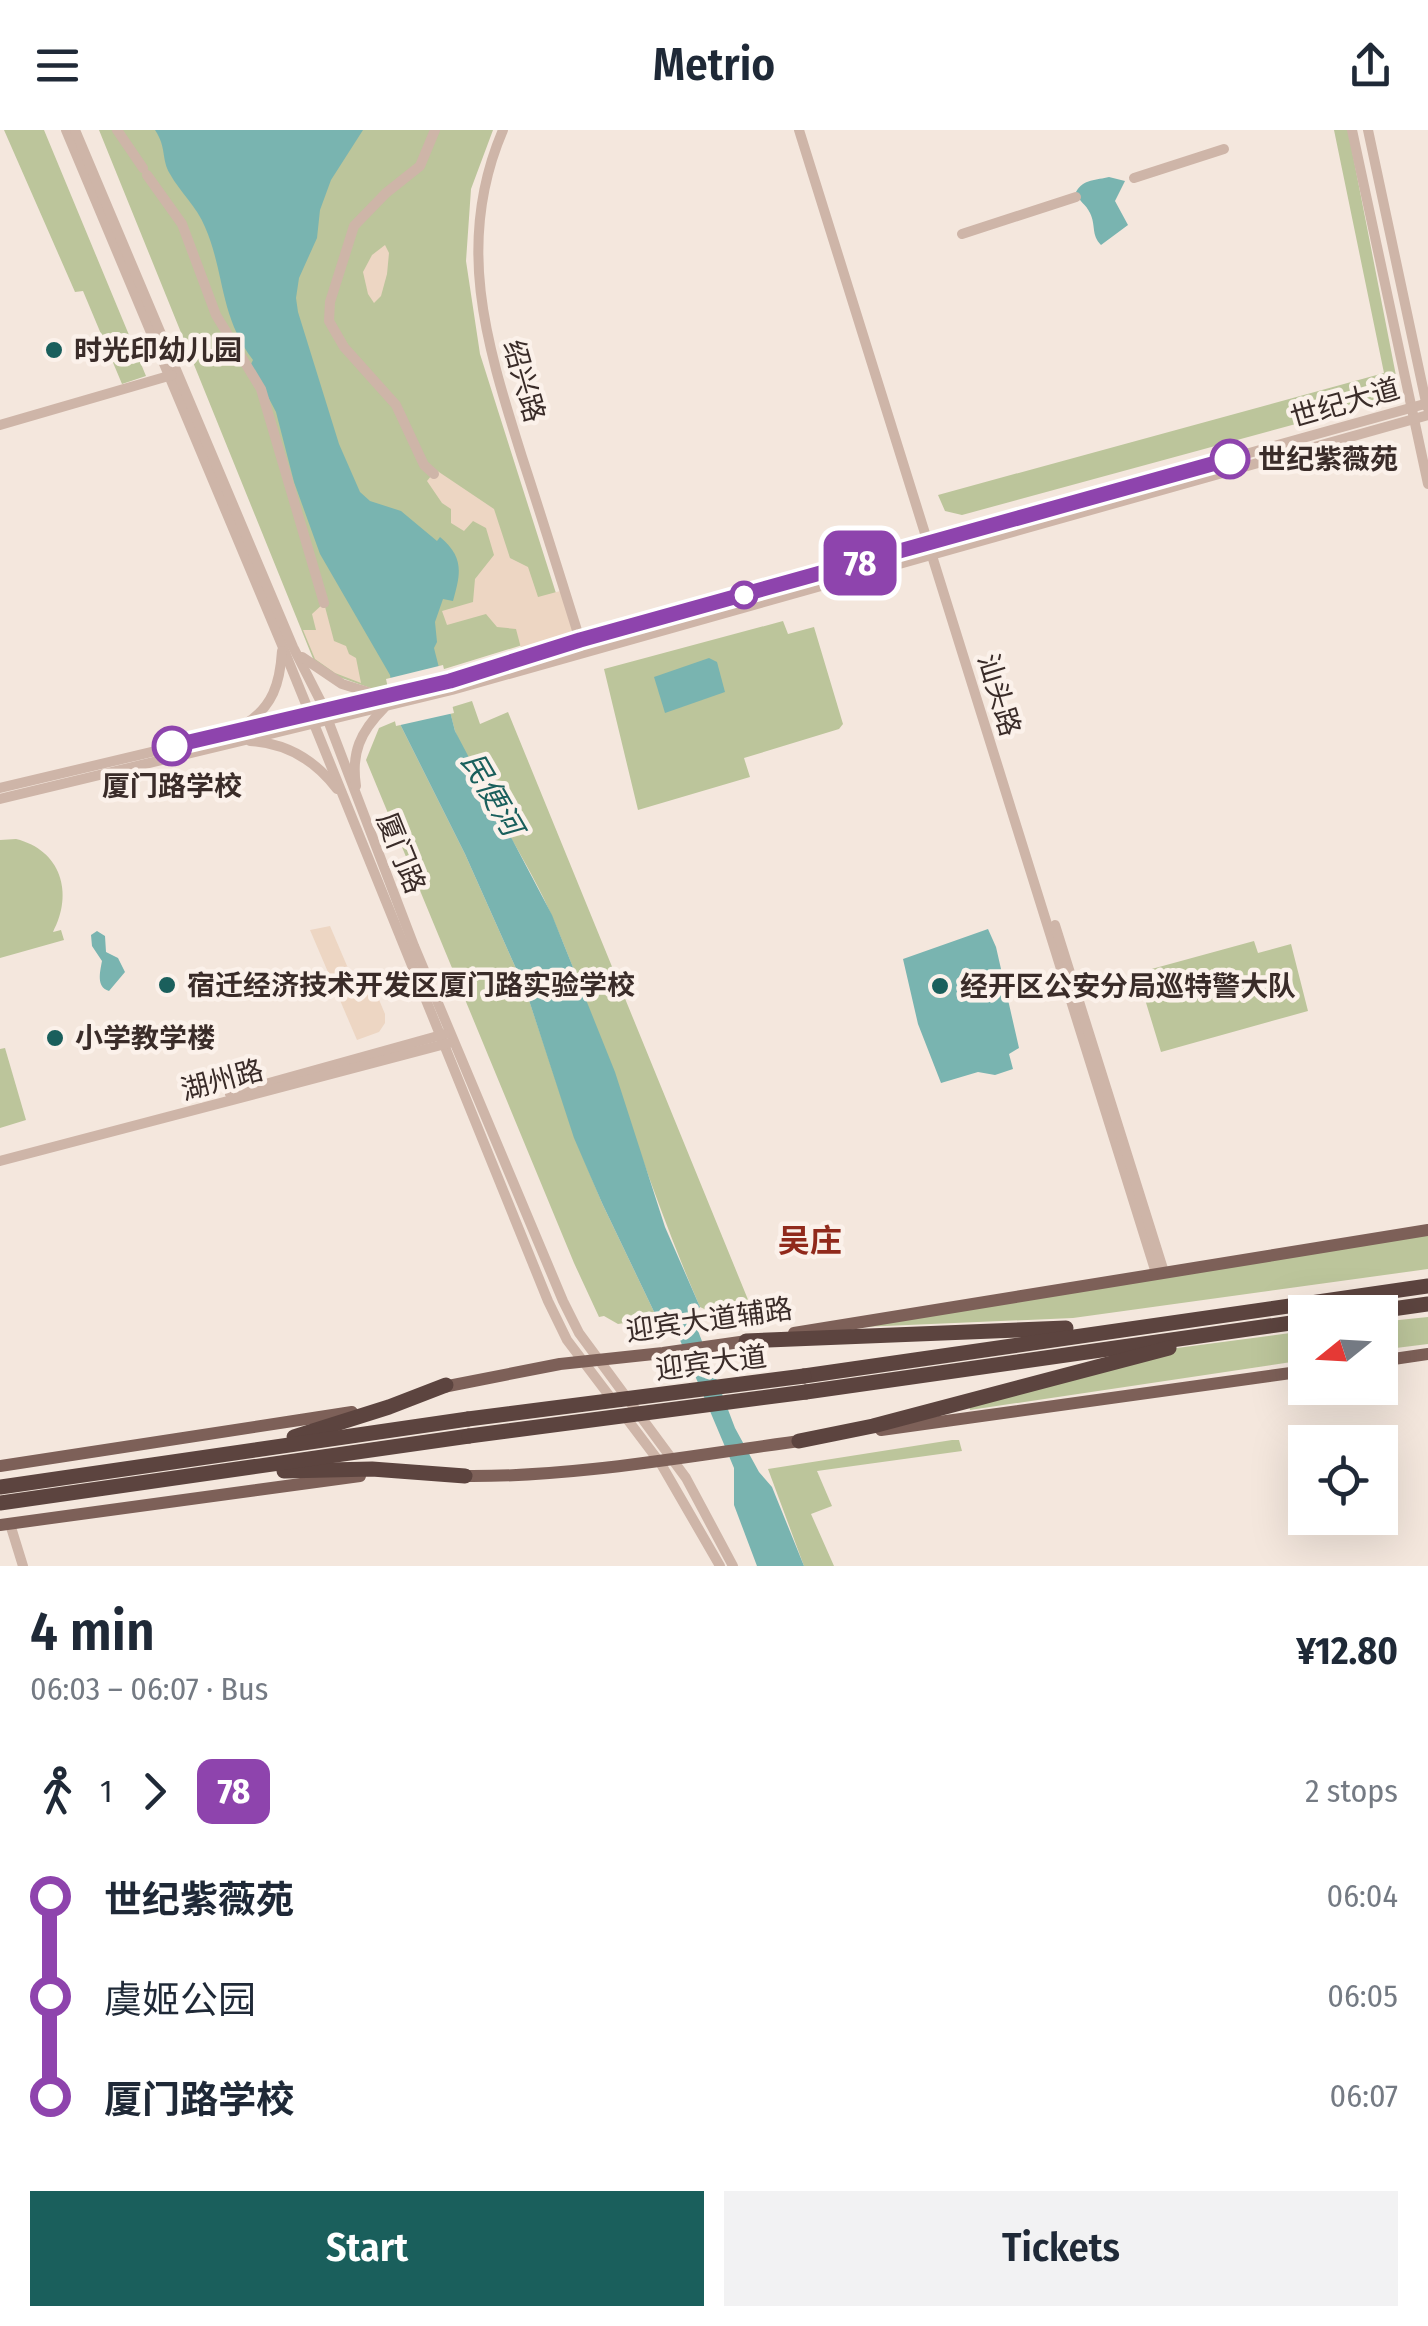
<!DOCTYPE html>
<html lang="en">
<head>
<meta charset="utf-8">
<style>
	:root { --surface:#fff; --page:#f2f2f3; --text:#1f2937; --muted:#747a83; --accent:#1a5f5c }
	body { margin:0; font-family:"Fira Sans Condensed","Noto Sans SC",sans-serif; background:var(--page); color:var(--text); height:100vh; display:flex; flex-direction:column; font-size:38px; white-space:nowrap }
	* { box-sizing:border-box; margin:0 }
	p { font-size:32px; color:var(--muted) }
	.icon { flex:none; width:55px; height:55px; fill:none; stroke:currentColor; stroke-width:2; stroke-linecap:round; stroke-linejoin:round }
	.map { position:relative; height:1436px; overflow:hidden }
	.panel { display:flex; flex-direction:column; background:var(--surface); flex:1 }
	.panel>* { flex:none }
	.badge { padding:0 20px; border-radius:15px; font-size:35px; line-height:65px }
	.needle { width:65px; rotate:252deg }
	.buttons { position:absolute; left:1288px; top:1165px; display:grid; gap:20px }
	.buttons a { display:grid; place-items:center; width:110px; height:110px; border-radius:0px; background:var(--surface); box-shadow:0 10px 40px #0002; font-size:50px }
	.map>.badge { position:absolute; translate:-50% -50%; box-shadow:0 0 0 5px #fff }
	.legs { display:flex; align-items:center; gap:15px; height:110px; padding:0 30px; font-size:32px }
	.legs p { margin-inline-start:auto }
	.head { display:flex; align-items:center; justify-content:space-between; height:170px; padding:0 30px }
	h1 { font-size:55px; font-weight:600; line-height:75px }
	.cta { display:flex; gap:20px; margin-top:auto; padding:20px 30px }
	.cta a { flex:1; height:115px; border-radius:0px; background:var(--accent); color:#fff; font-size:40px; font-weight:600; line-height:115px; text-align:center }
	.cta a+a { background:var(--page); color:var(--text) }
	ul { padding:0 30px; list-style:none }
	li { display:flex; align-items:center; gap:35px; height:100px; font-size:38px }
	li i { display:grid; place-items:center; width:15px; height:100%; margin:0 12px; background:currentColor }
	li i::after { content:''; width:25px; height:25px; margin:-12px; border:8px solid; border-radius:50%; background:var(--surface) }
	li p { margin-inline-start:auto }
	li:first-child i { background:linear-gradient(#0000 50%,currentColor 0) }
	li:last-child i { background:linear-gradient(currentColor 50%,#0000 0) }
	header { display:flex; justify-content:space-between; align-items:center; height:130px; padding:0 30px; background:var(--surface); font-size:45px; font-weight:600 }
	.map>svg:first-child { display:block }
	.green { fill:#bcc59b }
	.plaza { fill:#edd6c3 }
	.water { fill:#79b4b0 }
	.pier { fill:#f4e7dd }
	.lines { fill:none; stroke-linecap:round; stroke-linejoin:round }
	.minor { stroke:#ceb5a8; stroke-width:10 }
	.major { stroke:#7d6058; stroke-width:12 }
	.highway { stroke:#5c443f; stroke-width:15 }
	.highway-bridge { stroke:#5c443f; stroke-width:15 }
	.line-1-casing { stroke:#fff; stroke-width:22 }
	.line-1 { stroke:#8e44ad; stroke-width:15 }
	.poi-dot { fill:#1a5f5c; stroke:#fbf1ea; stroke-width:4 }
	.stop-1-dot { fill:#fff; stroke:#8e44ad; stroke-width:5 }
	.labels { text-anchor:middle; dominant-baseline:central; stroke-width:9; stroke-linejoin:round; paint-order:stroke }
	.poi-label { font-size:28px; font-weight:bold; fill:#3a2c29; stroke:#fbf1ea; text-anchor:start }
	.street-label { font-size:28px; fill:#3a2c29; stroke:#fbf1ea }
	.stop-label { font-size:28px; font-weight:bold; fill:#3a2c29; stroke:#fbf1ea; text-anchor:start }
	.water-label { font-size:30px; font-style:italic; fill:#1a5f5c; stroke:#fbf1ea }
	.quarter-label { font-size:32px; font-weight:bold; fill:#90291b; stroke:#fbf1ea }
</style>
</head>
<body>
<header><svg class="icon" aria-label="menu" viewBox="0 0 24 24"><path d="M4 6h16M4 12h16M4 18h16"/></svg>Metrio<svg class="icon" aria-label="share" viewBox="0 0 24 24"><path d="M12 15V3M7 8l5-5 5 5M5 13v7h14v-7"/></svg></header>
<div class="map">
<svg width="1428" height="1436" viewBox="0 0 1428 1436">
	<rect width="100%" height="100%" fill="#f4e7dd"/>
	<g class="green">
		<polygon points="4,0 44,0 146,246 122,254 83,161 75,162"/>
		<polygon points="99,0 493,0 471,59 466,131 480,224 568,501 376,560 333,545 314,531"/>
		<polygon points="1334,0 1348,0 1398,256 1395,267 962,385 945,381 938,365 1384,243"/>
		<polygon points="783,491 788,504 814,497 843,594 839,599 744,628 750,647 638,680 604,539"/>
		<path d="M 472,571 L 480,594 L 508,582 L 751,1177 L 713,1183 L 700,1177 C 645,1051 608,918 554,791 C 526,725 482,667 455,601 L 449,578 Z"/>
		<polygon points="398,590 465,724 526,861 575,1008 602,1073 657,1188 618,1194 604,1186 599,1187 574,1133 366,630 379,598"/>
		<path d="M 16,709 C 61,720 74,763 53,802 L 61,800 L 64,810 L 0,828 L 0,710 Z"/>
		<polygon points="1254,811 1258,823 1291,814 1308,881 1161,922 1137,843"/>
		<polygon points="5,918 26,990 0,998 0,919"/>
		<polygon points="1428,1104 1428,1139 1073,1188 839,1198"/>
		<polygon points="1428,1187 1428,1214 1380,1220 1380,1192"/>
		<polygon points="1305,1201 1305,1230 970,1280 969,1273 1177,1218"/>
		<polygon points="952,1310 959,1310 962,1321 817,1341 832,1376 811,1384 834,1436 804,1436 768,1339"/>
	</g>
	<g class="plaza">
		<polygon points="385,115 389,123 387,144 381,166 374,173 368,164 363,142 372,125"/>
		<polygon points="436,340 494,379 510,428 528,437 538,467 564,460 575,495 571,502 521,518 516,499 497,497 486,484 447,495 442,481 473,472 475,449 494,425 486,398 473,391 464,401 451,393 451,379 442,373 427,351"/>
		<polygon points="324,473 334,511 346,516 349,524 356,528 361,553 335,543 315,529 303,500 316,500 312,484"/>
		<polygon points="330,796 356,857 372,853 385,884 385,893 379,902 357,910 310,800"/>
	</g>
	<g class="water">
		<path d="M 155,0 L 363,0 L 331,50 L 320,80 L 317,108 L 299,148 L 296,168 L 298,182 L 339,314 L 360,362 L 370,371 L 401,381 L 437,411 L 440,407 C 464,427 461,443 453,471 L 443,469 L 435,492 L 437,512 L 434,518 L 455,601 L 552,785 L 615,942 L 665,1097 L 700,1177 L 692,1185 L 735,1298 L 759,1342 L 772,1357 L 804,1436 L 757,1436 L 734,1375 L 734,1338 L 677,1203 L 666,1190 L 657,1188 L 602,1073 L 574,1008 L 526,861 L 465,724 L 398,590 L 390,545 L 320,424 L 294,352 L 276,282 L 251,234 L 253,230 C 219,185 225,143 205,97 C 197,77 180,62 170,44 C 161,29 167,18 155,0 Z"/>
		<path d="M 1109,47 L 1125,51 L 1115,71 L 1128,95 L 1101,115 C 1091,105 1096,95 1090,83 C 1086,74 1079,72 1076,62 C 1083,49 1097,50 1109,47 Z"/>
		<polygon points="709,528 717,532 725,562 665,583 654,547"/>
		<polygon points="988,799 996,817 1019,918 1009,924 1013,939 995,945 978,942 941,953 918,894 903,829"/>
		<path d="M 97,801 L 105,806 L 106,822 L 118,828 L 125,842 L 109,861 C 96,857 100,842 102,831 L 92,816 L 91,805 Z"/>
	</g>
	<polygon class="pier" points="443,535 454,583 396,596 386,549"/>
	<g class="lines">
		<g class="minor">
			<polyline points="66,0 282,515 548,1171 567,1210 614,1272"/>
			<polyline points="75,0 293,517 321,572 414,816 563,1171 579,1203 686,1348 733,1436"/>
			<polyline points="117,0 143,38"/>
			<path d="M 503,0 C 454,114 487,215 522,327 C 542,388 561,449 580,510"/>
			<polyline points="799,0 1156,1143"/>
			<polyline points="1352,0 1428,354"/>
			<polyline points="1368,0 1427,277"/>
			<polyline points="147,45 182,94 216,185 261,259 324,473"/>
			<polyline points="1134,48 1224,19"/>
			<polyline points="962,104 1076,67"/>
			<polyline points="0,295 172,245"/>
			<polyline points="434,344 424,335 396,275 344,217 329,191 330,172 354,96 386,63 420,36 435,0"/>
			<polyline points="302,527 342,554 384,567"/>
			<path d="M 244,595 C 273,577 280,553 282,521"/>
			<path d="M 250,611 C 286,613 315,630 337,659"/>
			<path d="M 356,656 C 351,623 360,602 384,578"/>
			<polyline points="0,658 450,551 580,510 1428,273"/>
			<polyline points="0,669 452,560 1428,285"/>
			<polyline points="1055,795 1164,1142"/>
			<polyline points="230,964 445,904"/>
			<polyline points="0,1031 449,913"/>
			<polyline points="624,1285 661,1334 720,1436"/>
			<polyline points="10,1394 23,1436"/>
		</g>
		<g class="major">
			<polyline points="794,1203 1428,1100"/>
			<polyline points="1380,1231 1428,1224"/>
			<polyline points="438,1258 560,1234 663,1223 754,1210"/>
			<polyline points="881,1300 1305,1241"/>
			<polyline points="0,1336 352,1282"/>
			<path d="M 459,1346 C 575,1348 693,1325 807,1310"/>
			<polyline points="0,1395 360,1346"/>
		</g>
		<g class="highway">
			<polyline points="1371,1182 1428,1174"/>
			<polyline points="746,1211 1066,1198"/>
			<polyline points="804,1246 1428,1156"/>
			<polyline points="806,1262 1305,1191"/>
			<polyline points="294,1307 389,1277 446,1255"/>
			<polyline points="799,1311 873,1296 1169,1218"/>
			<polyline points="284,1341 372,1339 465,1346"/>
			<polyline points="0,1357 468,1289"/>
			<polyline points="0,1373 469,1306"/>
		</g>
		<g class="highway-bridge">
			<polyline points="468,1289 804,1246"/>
			<polyline points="469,1306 806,1262"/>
		</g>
	</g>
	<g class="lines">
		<g class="line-1-casing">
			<polyline id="line-1" points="172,616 450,551 580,510 1230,329"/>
		</g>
		<use href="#line-1" class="line-1"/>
	</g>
	<g class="poi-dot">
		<circle cx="54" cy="220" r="10"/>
		<circle cx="167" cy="855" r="10"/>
		<circle cx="940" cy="856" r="10"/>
		<circle cx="55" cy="908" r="10"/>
	</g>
	<g class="stop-1-dot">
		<circle cx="1230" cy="329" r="18"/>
		<circle cx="744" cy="465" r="12"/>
		<circle cx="172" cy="616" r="18"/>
	</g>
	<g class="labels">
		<g class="poi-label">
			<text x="74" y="220">时光印幼儿园</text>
			<text x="187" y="855">宿迁经济技术开发区厦门路实验学校</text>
			<text x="960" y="856">经开区公安分局巡特警大队</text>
			<text x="75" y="908">小学教学楼</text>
		</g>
		<g class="street-label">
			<text transform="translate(524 251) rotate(74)">绍兴路</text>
			<text transform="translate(1345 273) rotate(-16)">世纪大道</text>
			<text transform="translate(999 565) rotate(73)">汕头路</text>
			<text transform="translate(401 723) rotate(68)">厦门路</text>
			<text transform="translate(222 950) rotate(-15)">湖州路</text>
			<text transform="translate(709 1190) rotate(-8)">迎宾大道辅路</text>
			<text transform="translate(711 1233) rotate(-7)">迎宾大道</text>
		</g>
		<g class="stop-label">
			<text x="1258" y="329">世纪紫薇苑</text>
			<text x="172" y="656" text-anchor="middle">厦门路学校</text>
		</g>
		<g class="water-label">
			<text transform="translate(492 664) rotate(60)">民便河</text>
		</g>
		<g class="quarter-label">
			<text x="810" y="1111">吴庄</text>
		</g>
	</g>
</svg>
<div class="buttons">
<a><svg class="needle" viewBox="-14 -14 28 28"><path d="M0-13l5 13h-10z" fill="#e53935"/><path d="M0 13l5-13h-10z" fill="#747a83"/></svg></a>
<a><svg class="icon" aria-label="locate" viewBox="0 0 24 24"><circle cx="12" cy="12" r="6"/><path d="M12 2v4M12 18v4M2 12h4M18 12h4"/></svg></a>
</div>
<b class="badge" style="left:860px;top:433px;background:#8e44ad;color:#fff">78</b>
</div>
<section class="panel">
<div class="head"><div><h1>4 min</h1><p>06:03 – 06:07 · Bus</p></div><b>¥12.80</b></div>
<div class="legs"><svg class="icon" aria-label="walk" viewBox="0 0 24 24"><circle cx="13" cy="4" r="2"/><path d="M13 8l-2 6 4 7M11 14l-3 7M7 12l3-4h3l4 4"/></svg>1<svg class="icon" aria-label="forward" viewBox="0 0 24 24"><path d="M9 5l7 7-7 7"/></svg><b class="badge" style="background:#8e44ad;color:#fff">78</b><p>2 stops</p></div>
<ul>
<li><i style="color:#8e44ad"></i><b>世纪紫薇苑</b><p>06:04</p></li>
<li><i style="color:#8e44ad"></i><span>虞姬公园</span><p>06:05</p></li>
<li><i style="color:#8e44ad"></i><b>厦门路学校</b><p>06:07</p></li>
</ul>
<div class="cta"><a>Start</a><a>Tickets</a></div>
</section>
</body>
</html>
